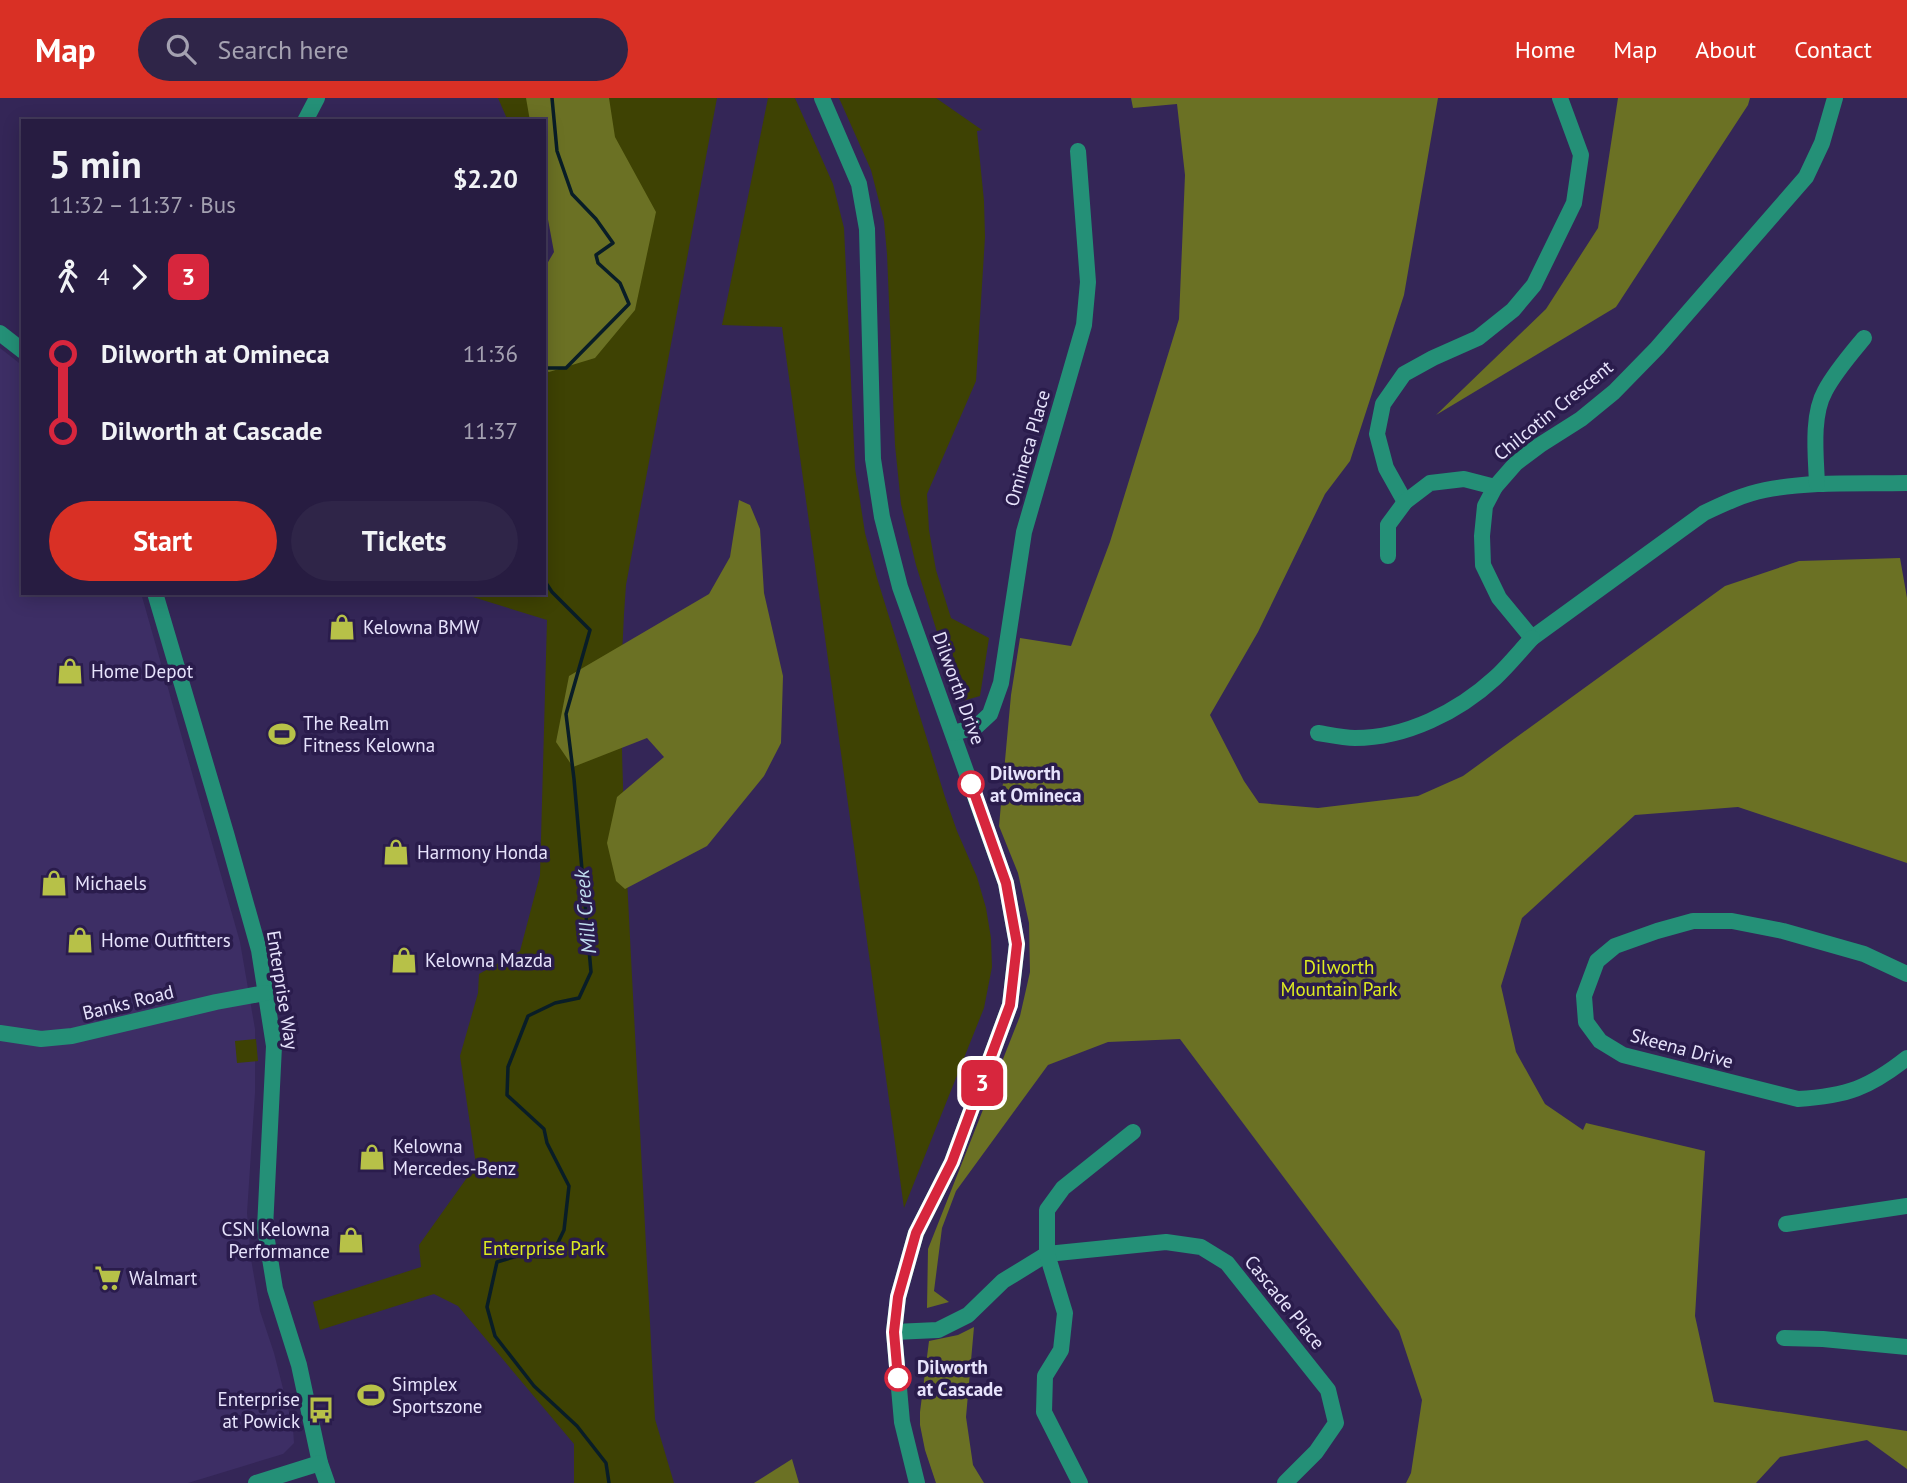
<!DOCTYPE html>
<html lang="en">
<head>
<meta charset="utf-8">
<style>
	:root { --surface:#271c41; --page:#2f2548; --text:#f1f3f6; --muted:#a4a1b1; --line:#433a5a; --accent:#d93025 }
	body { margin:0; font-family:"PT Sans",sans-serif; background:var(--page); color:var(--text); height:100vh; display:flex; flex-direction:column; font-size:26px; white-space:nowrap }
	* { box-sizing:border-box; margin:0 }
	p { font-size:23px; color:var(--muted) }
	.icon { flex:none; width:38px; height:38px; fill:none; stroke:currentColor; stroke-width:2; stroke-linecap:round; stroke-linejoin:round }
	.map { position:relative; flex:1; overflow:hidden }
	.side { position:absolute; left:21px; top:21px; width:525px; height:476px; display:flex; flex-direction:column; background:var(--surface); border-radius:0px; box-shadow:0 4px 18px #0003,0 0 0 2px var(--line) }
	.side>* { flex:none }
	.badge { padding:0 14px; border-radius:10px; font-size:24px; line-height:46px }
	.map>.badge { position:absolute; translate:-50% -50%; box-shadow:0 0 0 4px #fff }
	.legs { display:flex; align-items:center; gap:10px; height:77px; padding:0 28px; font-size:23px }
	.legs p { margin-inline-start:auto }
	.summary { display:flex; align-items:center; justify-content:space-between; height:119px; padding:0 28px }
	h1 { font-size:38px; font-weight:600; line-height:52px }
	.cta { display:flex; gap:14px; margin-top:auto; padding:14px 28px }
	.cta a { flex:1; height:80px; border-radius:42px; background:var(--accent); color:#fff; font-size:28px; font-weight:600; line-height:80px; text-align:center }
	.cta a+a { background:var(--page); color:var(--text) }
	ul { padding:0 28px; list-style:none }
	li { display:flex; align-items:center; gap:24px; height:77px; font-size:26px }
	li i { display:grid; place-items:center; width:10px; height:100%; margin:0 9px; background:currentColor }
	li i::after { content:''; width:18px; height:18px; margin:-9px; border:5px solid; border-radius:50%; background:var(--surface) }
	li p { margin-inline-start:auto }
	li:first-child i { background:linear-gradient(#0000 50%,currentColor 0) }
	li:last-child i { background:linear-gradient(currentColor 50%,#0000 0) }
	header { display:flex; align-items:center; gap:42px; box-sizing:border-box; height:98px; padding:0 35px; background:var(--accent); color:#fff }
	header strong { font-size:33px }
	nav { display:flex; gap:38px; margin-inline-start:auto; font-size:24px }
	.search { width:490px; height:63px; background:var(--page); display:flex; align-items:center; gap:18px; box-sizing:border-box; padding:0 24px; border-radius:38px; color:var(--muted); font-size:26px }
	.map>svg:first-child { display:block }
	.built { fill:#3d2e65 }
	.green { fill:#3e4203 }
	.forest { fill:#6b7124 }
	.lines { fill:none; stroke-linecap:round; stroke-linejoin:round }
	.stream { stroke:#091d27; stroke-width:3.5 }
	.minor { stroke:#249077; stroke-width:16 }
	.line-1-casing { stroke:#fff; stroke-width:16 }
	.line-1 { stroke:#d7263d; stroke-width:10 }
	.stop-1-dot { fill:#fff; stroke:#d7263d; stroke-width:3.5 }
	.labels { text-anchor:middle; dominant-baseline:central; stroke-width:7; stroke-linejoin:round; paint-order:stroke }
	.street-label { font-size:19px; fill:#e7e3fc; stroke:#2a1c4c }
	.poi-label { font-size:19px; fill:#e7e3fc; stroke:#2a1c4c; text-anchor:start }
	.stop-label { font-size:19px; font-weight:bold; fill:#e7e3fc; stroke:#2a1c4c; text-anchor:start }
	.park-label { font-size:19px; fill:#deeb20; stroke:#2a1c4c }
	.water-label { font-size:21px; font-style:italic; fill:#c1deef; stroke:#2a1c4c }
</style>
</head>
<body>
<header>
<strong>Map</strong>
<div class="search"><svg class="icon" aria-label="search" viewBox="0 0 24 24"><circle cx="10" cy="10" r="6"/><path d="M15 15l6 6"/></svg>Search here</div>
<nav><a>Home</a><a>Map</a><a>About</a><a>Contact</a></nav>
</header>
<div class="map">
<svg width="1907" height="1385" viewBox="0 0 1907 1385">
	<rect width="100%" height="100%" fill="#342657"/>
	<polygon class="built" points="0,250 23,268 23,495 141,495 240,844 255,931 255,995 247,1115 251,1161 260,1213 274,1255 293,1330 294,1345 283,1356 188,1385 0,1385"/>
	<g class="green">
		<path d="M 498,0 L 717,0 L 626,487 C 616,611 625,735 631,859 C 639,1013 647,1167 655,1321 L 674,1385 L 574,1385 L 574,1346 L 458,1208 L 434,1196 L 320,1232 L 313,1204 L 421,1169 L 419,1147 L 476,1067 L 460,958 L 478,895 L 479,876 L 520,853 L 540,777 L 547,522 L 460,495 L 544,495 L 544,188 L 564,155 L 544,108 L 544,23 L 508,23 Z"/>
		<polygon points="768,0 795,0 833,86 844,130 855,370 865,435 877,480 945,699 957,733 977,779 986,810 991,840 992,869 984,910 904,1110 782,229 722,227"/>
		<polygon points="839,0 936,0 982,32 977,33 984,103 985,139 976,283 927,396 929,432 936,472 951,520 989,540 980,598 959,604 916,467 901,406 895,347 887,156 884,123 871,72"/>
		<polygon points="256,941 258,963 237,965 235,943"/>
	</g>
	<g class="forest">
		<polygon points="526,0 609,0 615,39 656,114 635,212 595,260 549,274 544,272 544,171 554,154 544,100 544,23 530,23"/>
		<polygon points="1131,0 1438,0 1404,197 1350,363 1325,396 1258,534 1210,617 1244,683 1259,705 1318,710 1418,698 1463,678 1725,488 1799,463 1900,460 1907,500 1907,765 1738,709 1635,717 1522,820 1501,888 1516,954 1545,1006 1583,1032 1586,1025 1705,1053 1695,1218 1714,1304 1907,1333 1907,1371 1867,1342 1780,1359 1756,1385 1406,1385 1411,1375 1422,1302 1399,1233 1180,941 1108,944 1048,967 956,1093 942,1130 934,1193 949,1204 927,1210 928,1151 1020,918 1030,874 1029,825 1018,775 999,728 1011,597 1020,540 1071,548 1110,444 1179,221 1185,77 1177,6 1133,10"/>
		<polygon points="1618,0 1750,0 1748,7 1616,209 1436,317 1546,211 1598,130"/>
		<polygon points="739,402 750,407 760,431 764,495 783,578 781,645 764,678 707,748 625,791 616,783 607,745 617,699 664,659 647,640 573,669 556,644 569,578 709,496 730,459"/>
		<polygon points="974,1229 966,1319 973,1367 984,1385 936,1385 925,1352 920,1327 920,1314 929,1243 958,1237"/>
		<polygon points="792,1361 799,1385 754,1385"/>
	</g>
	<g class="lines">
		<g class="stream">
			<polyline points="544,270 566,270 629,206 620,185 598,165 596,157 613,145 596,121 572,96 557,53 552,0"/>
			<polyline points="544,482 552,494 590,532 566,616 574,681 591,874 579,900 555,905 528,918 508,969 507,997 544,1031 547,1045 569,1088 564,1132 551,1159 517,1158 497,1164 487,1209 495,1238 534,1288 577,1328 606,1365 609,1385"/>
		</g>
		<g class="minor">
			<polyline points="822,0 859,86 867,131 873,361 882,419 900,489 1006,785 1017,846 1010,907 952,1064 916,1135 898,1199 894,1234 902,1324 917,1385"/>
			<path d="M 1835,0 L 1822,45 L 1806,79 L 1657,250 L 1614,294 L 1581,321 L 1540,347 L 1516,365 L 1495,389 L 1485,408 L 1482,438 L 1483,467 L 1499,500 L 1532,540 L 1704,415 C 1723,406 1744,396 1765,392 C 1811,383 1860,386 1907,385"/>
			<polyline points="305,23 317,0"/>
			<polyline points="0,235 23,253"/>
			<path d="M 1817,386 C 1816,359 1811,318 1825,293 C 1835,274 1850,257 1864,240"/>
			<polyline points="1405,404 1386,370 1377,336 1383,306 1404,276 1433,260 1478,240 1513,212 1534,187 1574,105 1581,57 1560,0"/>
			<polyline points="1388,458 1388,427 1405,404 1430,385 1464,381 1495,389"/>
			<polyline points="155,495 226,735 259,852 274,948 265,1130 275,1191 299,1267 320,1365 327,1385"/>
			<polyline points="953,635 976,629 990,616 1001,585 1024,434 1084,227 1088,184 1078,53"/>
			<path d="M 1318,635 C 1330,637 1343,640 1355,640 C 1406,640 1458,614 1495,580 C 1508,568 1520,553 1532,540"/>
			<path d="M 1907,876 L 1864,856 L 1783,833 L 1732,823 L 1693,823 L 1657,833 L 1615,848 L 1597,863 L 1584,898 L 1586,924 L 1600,943 L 1623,957 L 1798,1001 C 1847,998 1869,990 1907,960"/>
			<polyline points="0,935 41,941 72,938 216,904 265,895"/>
			<polyline points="1786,1126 1907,1108"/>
			<polyline points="894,1234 938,1232 968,1217 1003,1183 1047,1156 1166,1144 1201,1149 1227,1165 1328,1292 1336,1325 1316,1354 1285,1385"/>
			<polyline points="1784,1240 1823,1241 1907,1249"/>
			<polyline points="256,1385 320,1365"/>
			<polyline points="1080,1385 1044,1314 1045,1278 1061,1252 1065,1215 1047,1156 1047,1112 1063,1090 1133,1034"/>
		</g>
	</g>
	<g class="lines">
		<g class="line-1-casing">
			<polyline id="line-1" points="898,1280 894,1234 898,1199 916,1135 952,1064 1010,907 1017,846 1006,785 971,686"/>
		</g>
		<use href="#line-1" class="line-1"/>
	</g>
	<defs>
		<g id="shop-bare" transform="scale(2.1)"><path d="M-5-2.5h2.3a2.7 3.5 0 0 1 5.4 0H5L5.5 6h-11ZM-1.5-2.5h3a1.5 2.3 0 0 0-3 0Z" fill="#b7c148" stroke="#2a1c4c" stroke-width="2.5" paint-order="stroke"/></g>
		<g id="stadium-bare" transform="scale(2.1)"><path d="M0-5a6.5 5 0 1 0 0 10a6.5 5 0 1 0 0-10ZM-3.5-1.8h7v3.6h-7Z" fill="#b7c148" stroke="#2a1c4c" stroke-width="2.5" paint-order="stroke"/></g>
		<g id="supermarket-bare" transform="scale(2.1)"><path d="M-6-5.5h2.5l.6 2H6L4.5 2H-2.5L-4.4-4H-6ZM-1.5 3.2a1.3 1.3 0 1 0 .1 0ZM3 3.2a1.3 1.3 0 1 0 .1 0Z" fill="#b7c148" stroke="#2a1c4c" stroke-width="2.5" paint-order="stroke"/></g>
		<g id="bus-bare" transform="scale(2.1)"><path d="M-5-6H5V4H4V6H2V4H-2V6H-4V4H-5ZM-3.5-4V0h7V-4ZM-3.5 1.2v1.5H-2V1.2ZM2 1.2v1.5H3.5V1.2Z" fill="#b7c148" stroke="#2a1c4c" stroke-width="2.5" paint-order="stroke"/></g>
	</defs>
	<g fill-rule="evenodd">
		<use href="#shop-bare" x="342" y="529"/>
		<use href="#shop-bare" x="70" y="573"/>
		<use href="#stadium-bare" x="282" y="636"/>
		<use href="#shop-bare" x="396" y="754"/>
		<use href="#shop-bare" x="54" y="785"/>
		<use href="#shop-bare" x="80" y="842"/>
		<use href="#shop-bare" x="404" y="862"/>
		<use href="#shop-bare" x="372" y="1059"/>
		<use href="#shop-bare" x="351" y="1142"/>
		<use href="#supermarket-bare" x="108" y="1180"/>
		<use href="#stadium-bare" x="371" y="1297"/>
		<use href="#bus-bare" x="321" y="1312"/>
	</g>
	<g class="stop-1-dot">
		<circle cx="971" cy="686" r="12"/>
		<circle cx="898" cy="1280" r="12"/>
	</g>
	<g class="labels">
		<g class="street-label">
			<text transform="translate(1553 312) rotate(-39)">Chilcotin Crescent</text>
			<text transform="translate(1027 350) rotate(-74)">Omineca Place</text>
			<text transform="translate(959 590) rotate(70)">Dilworth Drive</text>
			<text transform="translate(283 892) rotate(81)">Enterprise Way</text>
			<text transform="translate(128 904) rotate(-14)">Banks Road</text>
			<text transform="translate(1682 950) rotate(15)">Skeena Drive</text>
			<text transform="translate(1285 1204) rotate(51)">Cascade Place</text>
		</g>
		<g class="poi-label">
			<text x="363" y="529">Kelowna BMW</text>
			<text x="91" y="573">Home Depot</text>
			<text x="303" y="625">The Realm<tspan x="303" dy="22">Fitness Kelowna</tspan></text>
			<text x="417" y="754">Harmony Honda</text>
			<text x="75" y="785">Michaels</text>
			<text x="101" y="842">Home Outfitters</text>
			<text x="425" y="862">Kelowna Mazda</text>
			<text x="393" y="1048">Kelowna<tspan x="393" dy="22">Mercedes-Benz</tspan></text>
			<text x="330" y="1131" text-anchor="end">CSN Kelowna<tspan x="330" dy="22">Performance</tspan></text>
			<text x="129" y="1180">Walmart</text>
			<text x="392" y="1286">Simplex<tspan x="392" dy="22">Sportszone</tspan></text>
			<text x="300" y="1301" text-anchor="end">Enterprise<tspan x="300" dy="22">at Powick</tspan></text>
		</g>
		<g class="stop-label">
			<text x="990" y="675">Dilworth<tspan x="990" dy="22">at Omineca</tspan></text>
			<text x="917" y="1269">Dilworth<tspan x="917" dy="22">at Cascade</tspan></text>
		</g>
		<g class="park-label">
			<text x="1339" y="869">Dilworth<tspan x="1339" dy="22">Mountain Park</tspan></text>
			<text x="544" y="1150">Enterprise Park</text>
		</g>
		<g class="water-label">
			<text transform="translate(585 814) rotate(-95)">Mill Creek</text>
		</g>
	</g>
</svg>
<b class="badge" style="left:982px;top:985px;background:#d7263d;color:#fff">3</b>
<section class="side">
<div class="summary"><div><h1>5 min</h1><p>11:32 – 11:37 · Bus</p></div><b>$2.20</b></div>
<div class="legs"><svg class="icon" aria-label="walk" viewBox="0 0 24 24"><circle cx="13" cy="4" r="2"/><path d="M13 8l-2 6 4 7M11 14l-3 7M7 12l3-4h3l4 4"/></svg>4<svg class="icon" aria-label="forward" viewBox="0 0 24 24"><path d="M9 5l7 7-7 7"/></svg><b class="badge" style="background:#d7263d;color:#fff">3</b></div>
<ul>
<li><i style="color:#d7263d"></i><b>Dilworth at Omineca</b><p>11:36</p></li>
<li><i style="color:#d7263d"></i><b>Dilworth at Cascade</b><p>11:37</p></li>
</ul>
<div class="cta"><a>Start</a><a>Tickets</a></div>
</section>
</div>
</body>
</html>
